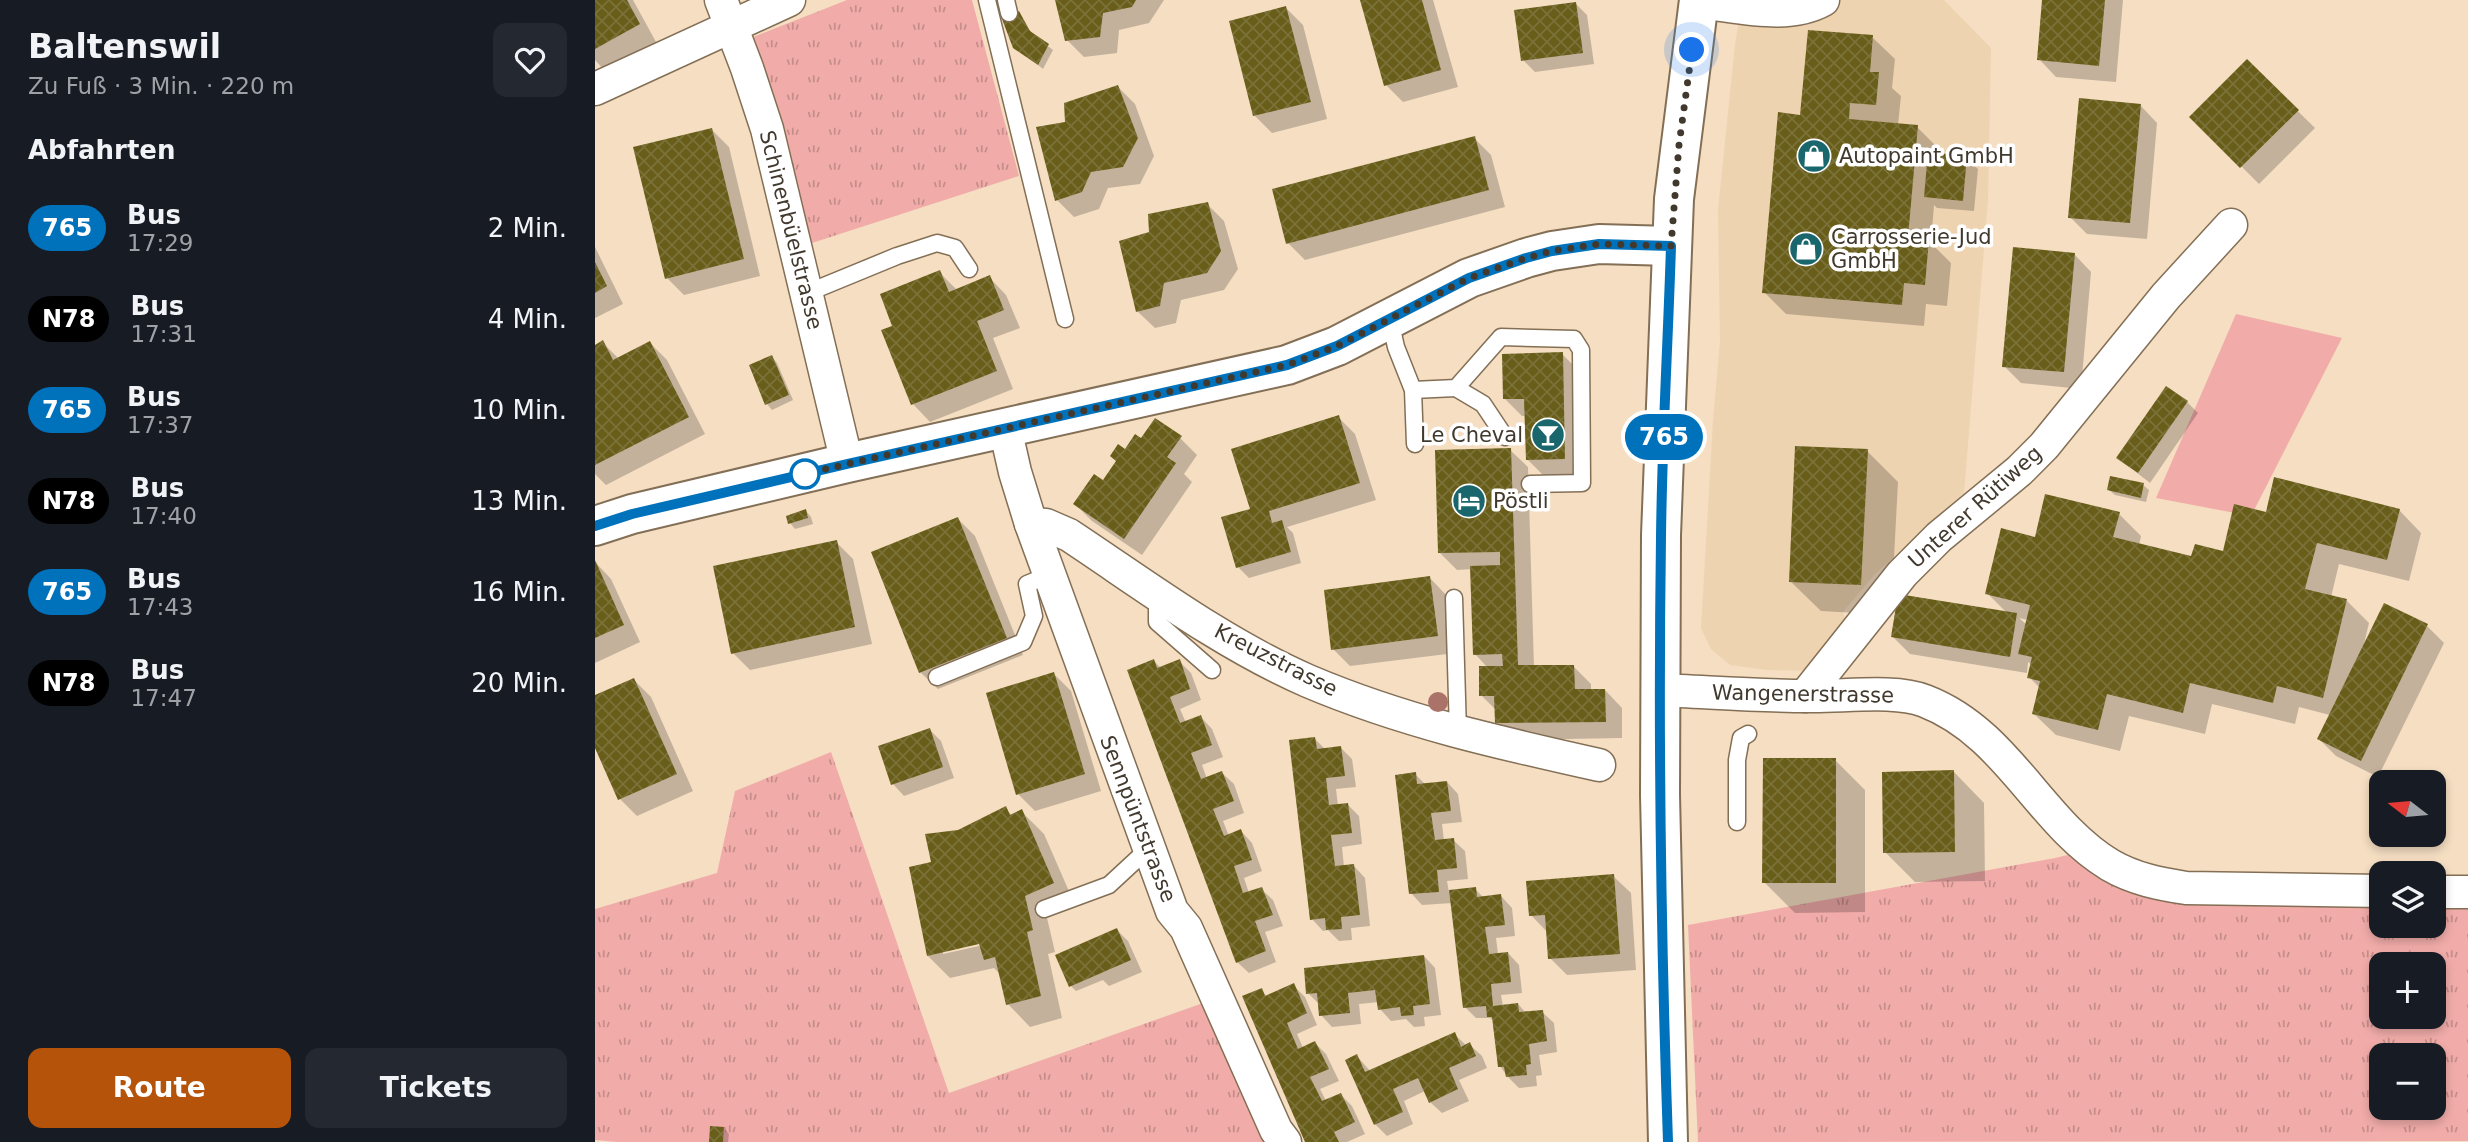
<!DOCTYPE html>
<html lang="de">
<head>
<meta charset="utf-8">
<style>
	:root { --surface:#171b24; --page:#242831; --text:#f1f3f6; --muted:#9ea1a6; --accent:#b45309 }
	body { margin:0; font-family:"DejaVu Sans",sans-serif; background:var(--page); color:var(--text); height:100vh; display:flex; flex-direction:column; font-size:26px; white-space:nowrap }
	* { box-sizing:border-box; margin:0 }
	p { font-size:23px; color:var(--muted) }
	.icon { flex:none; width:38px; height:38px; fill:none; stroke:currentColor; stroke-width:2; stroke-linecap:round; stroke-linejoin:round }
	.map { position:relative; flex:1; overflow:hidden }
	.side { display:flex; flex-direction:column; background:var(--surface); width:595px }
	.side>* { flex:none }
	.badge { padding:0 14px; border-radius:23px; font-size:24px; line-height:46px }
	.needle { width:46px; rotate:286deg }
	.fabs { position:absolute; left:1774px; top:770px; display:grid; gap:14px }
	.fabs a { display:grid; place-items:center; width:77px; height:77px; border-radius:14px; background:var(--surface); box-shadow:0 4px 10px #0003; font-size:35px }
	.you { position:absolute; width:35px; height:35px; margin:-18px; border:5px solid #fff; border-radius:50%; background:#1a73e8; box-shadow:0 0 0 10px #1a73e833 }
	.map>.badge { position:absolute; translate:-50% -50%; box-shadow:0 0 0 4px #fff }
	h2 { padding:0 28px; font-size:26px; line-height:63px }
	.round { display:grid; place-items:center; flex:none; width:74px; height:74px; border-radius:14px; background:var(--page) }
	.head { display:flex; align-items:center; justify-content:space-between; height:119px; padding:0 28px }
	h1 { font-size:33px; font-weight:700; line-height:52px }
	.button { display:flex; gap:14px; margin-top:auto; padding:14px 28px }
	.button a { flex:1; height:80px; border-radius:14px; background:var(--accent); color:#fff; font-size:28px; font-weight:700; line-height:80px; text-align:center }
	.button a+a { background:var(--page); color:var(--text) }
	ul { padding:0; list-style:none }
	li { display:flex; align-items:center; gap:21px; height:91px; padding:0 28px }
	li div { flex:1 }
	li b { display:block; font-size:26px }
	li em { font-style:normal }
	li .badge { min-width:77px; font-weight:700; text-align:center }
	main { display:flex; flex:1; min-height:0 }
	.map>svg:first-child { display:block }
	.built { fill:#eed3b0 }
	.grass { fill:url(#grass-tufts); fill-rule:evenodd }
	.garden { fill:#f1aca9 }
	.shadow { fill:#0003; fill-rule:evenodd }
	.building { fill:url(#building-cross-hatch) }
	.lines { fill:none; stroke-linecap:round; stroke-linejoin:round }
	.lane-casing { stroke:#836f55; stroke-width:19 }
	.street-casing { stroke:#836f55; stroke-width:35 }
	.secondary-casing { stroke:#836f55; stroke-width:42 }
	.primary-casing { stroke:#836f55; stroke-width:42 }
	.lane { stroke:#fff; stroke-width:16 }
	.street { stroke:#fff; stroke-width:32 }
	.secondary { stroke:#fff; stroke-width:38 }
	.primary { stroke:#fff; stroke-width:38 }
	.tree { fill:#aa7268 }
	.line-casing { stroke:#fff; stroke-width:16 }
	.line { stroke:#0072bc; stroke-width:10 }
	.walk { stroke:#42392e; stroke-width:7; stroke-dasharray:0 12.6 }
	.stop-dot { fill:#fff; stroke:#0072bc; stroke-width:3.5 }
	.labels { text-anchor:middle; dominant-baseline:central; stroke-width:7; stroke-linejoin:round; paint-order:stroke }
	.poi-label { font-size:21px; fill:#42392e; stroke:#fff; text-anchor:start }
	.street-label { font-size:21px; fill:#42392e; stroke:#fff }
</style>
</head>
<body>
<main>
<section class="side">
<div class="head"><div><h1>Baltenswil</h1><p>Zu Fuß · 3 Min. · 220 m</p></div><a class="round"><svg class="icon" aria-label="heart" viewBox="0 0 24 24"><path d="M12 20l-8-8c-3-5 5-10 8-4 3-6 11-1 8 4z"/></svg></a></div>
<h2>Abfahrten</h2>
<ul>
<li><span class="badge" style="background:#0072bc;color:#fff">765</span><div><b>Bus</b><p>17:29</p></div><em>2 Min.</em></li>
<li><span class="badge" style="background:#000;color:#fff">N78</span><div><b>Bus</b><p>17:31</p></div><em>4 Min.</em></li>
<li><span class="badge" style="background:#0072bc;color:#fff">765</span><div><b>Bus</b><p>17:37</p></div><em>10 Min.</em></li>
<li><span class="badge" style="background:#000;color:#fff">N78</span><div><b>Bus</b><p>17:40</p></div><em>13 Min.</em></li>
<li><span class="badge" style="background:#0072bc;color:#fff">765</span><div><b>Bus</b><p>17:43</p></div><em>16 Min.</em></li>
<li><span class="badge" style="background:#000;color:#fff">N78</span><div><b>Bus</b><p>17:47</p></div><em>20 Min.</em></li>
</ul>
<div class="button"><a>Route</a><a>Tickets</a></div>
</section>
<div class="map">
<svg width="1873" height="1142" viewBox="0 0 1873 1142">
	<defs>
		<pattern id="grass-tufts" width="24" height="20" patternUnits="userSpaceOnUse" patternTransform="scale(1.75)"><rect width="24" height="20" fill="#f1aca9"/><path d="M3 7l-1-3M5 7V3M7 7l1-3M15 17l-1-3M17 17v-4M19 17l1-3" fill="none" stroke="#c58d8a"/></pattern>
		<pattern id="building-cross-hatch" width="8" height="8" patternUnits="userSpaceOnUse" patternTransform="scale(1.75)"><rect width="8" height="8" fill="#685d19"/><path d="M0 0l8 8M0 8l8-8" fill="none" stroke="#7b723a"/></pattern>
	</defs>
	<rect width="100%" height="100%" fill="#f5dec2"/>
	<polygon class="built" points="1148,0 1349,0 1396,48 1393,200 1369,493 1280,574 1248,612 1252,626 1217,671 1171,670 1135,665 1116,649 1106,628 1118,421 1125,341 1123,210 1140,44"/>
	<g class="grass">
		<polygon points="252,0 377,0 424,176 217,243 158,37"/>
		<polygon points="236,752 354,1093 611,1002 671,1142 22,1142 0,1140 0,909 122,873 140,791"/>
		<path d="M 1494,850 L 1516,866 L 1787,891 L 1787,926 L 1839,926 L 1839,892 L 1873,892 L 1873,1141 L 1103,1142 L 1093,925 L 1460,858 ZM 1787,964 L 1839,964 L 1839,1017 L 1787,1017 ZM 1787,1055 L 1839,1055 L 1839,1108 L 1787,1108 Z"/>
	</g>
	<polygon class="garden" points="1641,314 1747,338 1656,516 1561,498"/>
	<g class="shadow">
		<polygon points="0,0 38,0 61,42 9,70 0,60"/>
		<polygon points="462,0 569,0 554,23 524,30 522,53 489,57 472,40"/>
		<polygon points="767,0 838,0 863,87 808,102 791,85"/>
		<polygon points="1449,0 1528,0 1521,82 1461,77 1444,59"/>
		<polygon points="981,4 992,15 999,64 940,72 928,60"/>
		<polygon points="691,8 708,25 732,119 677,133 660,116 636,23"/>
		<polygon points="423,14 438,35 458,50 448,69 420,47"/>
		<polygon points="1277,37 1300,59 1297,88 1306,96 1303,125 1322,127 1344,149 1344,155 1371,157 1383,169 1379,211 1342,208 1339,205 1336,243 1356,263 1352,306 1331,304 1329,326 1191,314 1169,292 1207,116"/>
		<polygon points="1652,61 1720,128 1664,184 1597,117"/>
		<polygon points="523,87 540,104 559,156 545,184 513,188 504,209 479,217 462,200 472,123"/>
		<polygon points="1545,105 1562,123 1552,239 1492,234 1475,217"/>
		<polygon points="117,130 134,147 165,276 89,295 72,278"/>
		<polygon points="879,138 896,155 910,207 710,260 693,243"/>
		<polygon points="612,204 629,221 643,269 629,290 586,300 581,323 560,328 542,311 556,233"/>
		<polygon points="0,247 28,304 0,318"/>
		<polygon points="1479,254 1496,272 1486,389 1426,383 1409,366"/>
		<polygon points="344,272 362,290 394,277 411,295 425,328 398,338 418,389 335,422 318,404 289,331 299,327"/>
		<polygon points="8,343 24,359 55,343 72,360 110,434 11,485 0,474 0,346"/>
		<polygon points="967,354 984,371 987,475 950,477 932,459 931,416 927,416 910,399"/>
		<polygon points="177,357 182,363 198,400 177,410 172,404"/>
		<polygon points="1592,402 1603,413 1555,483 1523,458"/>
		<polygon points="743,417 760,434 781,500 692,527 698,533 706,563 654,578 643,567 657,511"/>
		<polygon points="585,438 602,455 589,474 597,482 547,555 497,521 480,504 508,483 530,452 546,441"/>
		<polygon points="915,450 933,467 939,667 978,666 996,684 996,690 1010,690 1027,708 1027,738 919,740 901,722 901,710 886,695 893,668 880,654 877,569 862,570 844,552"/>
		<polygon points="1272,451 1303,482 1296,615 1226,611 1195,581"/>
		<polygon points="1548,485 1554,490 1551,502 1520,495 1514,490"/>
		<path d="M 1804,510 L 1826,533 L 1814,581 L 1744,564 L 1736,597 L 1752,601 L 1774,623 L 1769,644 L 1832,626 L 1849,643 L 1783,777 L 1741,756 L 1724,739 L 1735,715 L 1704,707 L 1700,724 L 1617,704 L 1610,734 L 1534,716 L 1525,751 L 1461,735 L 1438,713 L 1445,688 L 1434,677 L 1437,665 L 1433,662 L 1432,673 L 1315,654 L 1298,637 L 1412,613 L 1392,593 L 1441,539 L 1524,514 L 1546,536 L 1544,545 L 1598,558 L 1629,553 L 1672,515 ZM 1424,618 L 1433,620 L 1432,625 Z"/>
		<polygon points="211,511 216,517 218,524 200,529 195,523"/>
		<polygon points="363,519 380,536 428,655 343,689 325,672"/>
		<polygon points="241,542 258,559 277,644 155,670 138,653"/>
		<polygon points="0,562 16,579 45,642 0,663"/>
		<polygon points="835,578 852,596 860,653 755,666 738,649"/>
		<polygon points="559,661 566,668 584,661 596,673 606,700 585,709 591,723 606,717 617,729 628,757 607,765 612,779 627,773 639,784 649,813 628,821 634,836 646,831 657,843 667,871 649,878 654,893 666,889 678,900 688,926 670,932 681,962 654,973 642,962"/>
		<polygon points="459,674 476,691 506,791 440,811 423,794"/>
		<polygon points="39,680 56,697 98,791 42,816 25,799 0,744 0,697"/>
		<polygon points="335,730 346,741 359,778 309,796 298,784"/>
		<polygon points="720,739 731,750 746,748 757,759 761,787 741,789 743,806 753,805 764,816 767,844 747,847 749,867 759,866 770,878 775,926 756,928 757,940 744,941 733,930 728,931 717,919"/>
		<polygon points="1240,760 1270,790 1270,912 1200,913 1169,882"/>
		<polygon points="1359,772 1389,803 1390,881 1320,882 1290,852"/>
		<polygon points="820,774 831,785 852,782 863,794 867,822 847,824 849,841 858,840 870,851 873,879 852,881 854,892 880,889 889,898 906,896 917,908 920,936 901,938 903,954 913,953 924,965 927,993 906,995 908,1006 923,1004 931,1013 947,1012 959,1023 962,1052 944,1055 947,1075 941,1076 942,1086 924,1088 912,1076 905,1066 900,1022 895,1018 881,1018 870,1007 857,903 827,905 816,893"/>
		<path d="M 410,809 L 418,816 L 427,812 L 449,834 L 480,905 L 452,918 L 460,952 L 453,954 L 467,1018 L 435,1027 L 413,1004 L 406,975 L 399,968 L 355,978 L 333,956 L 338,864 L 363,832 ZM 392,940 L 393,944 L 348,954 L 348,951 Z"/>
		<polygon points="1018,876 1036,893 1041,970 972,975 955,958 953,933 936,915"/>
		<polygon points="522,930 533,941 547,972 514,986 508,980 481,991 476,986"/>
		<polygon points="829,956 840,968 846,1015 829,1017 830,1026 819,1027 811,1019 796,1021 785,1009 784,1002 764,1004 766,1024 737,1027 726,1015 725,1005 713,993"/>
		<polygon points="698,985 710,997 722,1025 702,1034 708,1048 720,1043 731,1054 744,1081 725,1089 731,1101 746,1095 757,1106 770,1134 752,1142 712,1142 666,990 673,997"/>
		<polygon points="859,1034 872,1046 875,1045 887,1056 892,1068 864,1080 874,1101 847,1113 835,1102 830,1091 809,1101 818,1124 792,1136 780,1124 762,1056 775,1071"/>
		<polygon points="129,1129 134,1134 133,1142 116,1142"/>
	</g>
	<g class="building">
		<polygon points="0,0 32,0 45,24 0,49"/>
		<polygon points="460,0 541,0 537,7 508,13 505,37 470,41"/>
		<polygon points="765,0 827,0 846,70 789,86"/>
		<polygon points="1447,0 1510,0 1504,66 1442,60"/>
		<polygon points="981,2 988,53 926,61 919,10"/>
		<polygon points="691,6 716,102 658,116 634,21"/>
		<polygon points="424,11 435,31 454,44 443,65 418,48 407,19"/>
		<polygon points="1213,30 1278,35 1275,72 1284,72 1281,105 1255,103 1254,119 1323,125 1313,237 1334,239 1330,285 1309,283 1307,305 1167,293 1183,112 1205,115"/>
		<polygon points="1652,59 1704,110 1645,168 1594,117"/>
		<polygon points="523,85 543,138 528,167 496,172 487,192 460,201 441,127 470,122 469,103"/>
		<polygon points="1484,98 1546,104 1535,223 1473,218"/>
		<polygon points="117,128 149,259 70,279 38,147"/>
		<polygon points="880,136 894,190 691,244 677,189"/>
		<polygon points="1333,152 1372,156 1368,201 1329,197"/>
		<polygon points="613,202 626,251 612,273 569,283 565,306 541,312 524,241 554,232 553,214"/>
		<polygon points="1418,247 1480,253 1469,372 1407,367"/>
		<polygon points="0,262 12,286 0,293"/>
		<polygon points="345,270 354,292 395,275 409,310 382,321 402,371 316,405 286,330 297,326 285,294"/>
		<polygon points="8,340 18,360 55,341 94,417 0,465 0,345"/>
		<polygon points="968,352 970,459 931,460 929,399 908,399 907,354"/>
		<polygon points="177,355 194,395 170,405 154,365"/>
		<polygon points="1571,386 1593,401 1543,473 1521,458"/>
		<polygon points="744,415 765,483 674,511 677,523 687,520 696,552 641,568 626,517 655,509 636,449"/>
		<polygon points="560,418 587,436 572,457 581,463 529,539 478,504 499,474 508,480 521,461 515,456 523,444 530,449 540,434 546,438"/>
		<polygon points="1200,446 1273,449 1266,585 1194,582"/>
		<polygon points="916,448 923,665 979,665 980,689 1010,689 1011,722 900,723 899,696 884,696 884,666 908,666 907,654 878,655 875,566 905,565 905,552 843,553 840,450"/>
		<polygon points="1515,476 1549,483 1546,498 1512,490"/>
		<polygon points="1679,477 1805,509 1792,560 1722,543 1710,589 1752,599 1728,698 1682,686 1678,703 1595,683 1588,713 1512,694 1503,730 1437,714 1445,681 1432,678 1437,657 1423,654 1435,605 1390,594 1406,528 1440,537 1450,494 1525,512 1518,537 1596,556 1600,544 1628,551 1639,504 1671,512"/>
		<polygon points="211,509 213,518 193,524 191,516"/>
		<polygon points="363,517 412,638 324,673 276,552"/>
		<polygon points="242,540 260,627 136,654 118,566"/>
		<polygon points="0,560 29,625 0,638"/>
		<polygon points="835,576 843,636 736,650 729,590"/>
		<polygon points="1303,594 1422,613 1415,657 1296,637"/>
		<polygon points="1789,603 1833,624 1766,761 1722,739"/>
		<polygon points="559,659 562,668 585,659 595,689 575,697 585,723 606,715 617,745 596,753 606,779 627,771 639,801 618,809 629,836 646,829 657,860 639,866 648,893 667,887 678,915 660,921 671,951 641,963 532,670"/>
		<polygon points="459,672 490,774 421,795 391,693"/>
		<polygon points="39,678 82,774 23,800 0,748 0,695"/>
		<polygon points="335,728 348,767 296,785 283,746"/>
		<polygon points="720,737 722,749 746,746 750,776 731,778 734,805 753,803 757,833 736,835 740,866 759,864 765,915 746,917 747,929 731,930 730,918 715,920 694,740"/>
		<polygon points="1168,758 1241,758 1241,883 1167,883"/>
		<polygon points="1359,770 1360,852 1288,853 1287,772"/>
		<polygon points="821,772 822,784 852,781 856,811 836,813 840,840 859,838 862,868 842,870 844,892 814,894 800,775"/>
		<polygon points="411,806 415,815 427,809 459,883 430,896 438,930 432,932 446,996 411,1005 400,957 389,960 384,944 332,956 314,867 336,862 330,834 363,830"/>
		<polygon points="1019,874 1025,954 953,959 950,915 934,916 931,881"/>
		<polygon points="881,887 882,897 906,894 910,925 890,927 894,954 913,952 916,982 896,984 898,1006 923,1003 924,1012 948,1010 952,1041 934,1044 936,1064 931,1065 932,1075 911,1077 909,1067 903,1067 897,1017 892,1017 891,1006 868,1008 854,890"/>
		<polygon points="522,928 536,960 474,987 460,955"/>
		<polygon points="829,955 835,1004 818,1006 819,1015 806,1016 805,1007 783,1010 780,990 753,993 755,1013 724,1016 722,993 711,994 709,968"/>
		<polygon points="699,983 712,1013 692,1023 703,1049 720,1041 734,1069 715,1077 727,1101 746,1093 760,1122 739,1132 744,1142 710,1142 647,996 667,988 670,996"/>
		<polygon points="860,1032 866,1047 875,1042 881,1056 854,1068 863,1089 834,1103 823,1078 798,1089 808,1112 779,1125 750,1060 762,1054 770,1072"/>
		<polygon points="115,1126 129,1127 128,1142 114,1142"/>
	</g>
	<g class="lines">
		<g class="lane-casing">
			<g id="lane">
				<polyline points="392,0 470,319"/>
				<polyline points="411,0 414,13"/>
				<polyline points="212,293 302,256 342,243 360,248 374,269"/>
				<polyline points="795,320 801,347 818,390 820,444"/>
				<polyline points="861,388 888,404 910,437"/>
				<polyline points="818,390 861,388 906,337 979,339 986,350 987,483 935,484"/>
				<polyline points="562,593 562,622 617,670"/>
				<polyline points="859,598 863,732"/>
				<polyline points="342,677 428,642 439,616 432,584 454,575"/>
				<polyline points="1142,822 1142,760 1146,738 1153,734"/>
				<polyline points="449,909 514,885 554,848"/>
			</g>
		</g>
		<g class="street-casing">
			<g id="street">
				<polyline points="126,0 152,68 172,129 252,463"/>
				<path d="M 1103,2 C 1143,6 1192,20 1228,0"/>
				<polyline points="0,89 194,0"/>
				<polyline points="410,428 420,472 436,524 577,911 591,928 681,1130 690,1142"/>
				<path d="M 436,524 L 451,525 L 474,535 C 551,586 628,644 713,681 C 807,721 905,743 1004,765"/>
				<path d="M 1064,690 C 1114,692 1164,696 1213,696 C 1247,697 1300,689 1330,701 C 1413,733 1444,822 1515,865 C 1539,879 1565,884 1591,888 L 1787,891"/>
				<polyline points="1210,696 1307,574 1344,537 1424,471 1449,446 1571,296 1636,225"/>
				<polyline points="1839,892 1873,892"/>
			</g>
		</g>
		<g class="secondary-casing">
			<polyline id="secondary" points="0,526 37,514 252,463 692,365 742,346 874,278 931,258 957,251 1004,244 1076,246"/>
		</g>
		<g class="primary-casing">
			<polyline id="primary" points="1073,1142 1065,795 1066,535 1079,199 1104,0"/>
		</g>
		<use href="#lane" class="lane"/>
		<use href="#street" class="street"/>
		<use href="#secondary" class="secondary"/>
		<use href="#primary" class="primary"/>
	</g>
	<circle class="tree" cx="843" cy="702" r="10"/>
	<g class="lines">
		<g class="line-casing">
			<path id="line" d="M 0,526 L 37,514 L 252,464 L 692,365 L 742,346 L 874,278 L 931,258 L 957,251 L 1004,244 L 1076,246 C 1073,343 1067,440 1066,537 C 1063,739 1066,940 1073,1142"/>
		</g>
		<use href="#line" class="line"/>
		<polyline class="walk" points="210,474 208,474 692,365 742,346 874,278 931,258 957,251 1004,244 1076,246 1084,145 1097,50"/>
	</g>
	<defs>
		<g id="shop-disc" transform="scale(1.75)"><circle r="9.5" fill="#19666c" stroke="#fff"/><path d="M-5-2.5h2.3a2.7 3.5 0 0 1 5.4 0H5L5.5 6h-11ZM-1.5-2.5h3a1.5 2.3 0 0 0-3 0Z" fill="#fff"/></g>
		<g id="bar-disc" transform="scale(1.75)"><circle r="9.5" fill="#19666c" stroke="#fff"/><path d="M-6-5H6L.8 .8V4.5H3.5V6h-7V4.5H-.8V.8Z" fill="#fff"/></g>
		<g id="hotel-disc" transform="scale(1.75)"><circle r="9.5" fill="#19666c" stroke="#fff"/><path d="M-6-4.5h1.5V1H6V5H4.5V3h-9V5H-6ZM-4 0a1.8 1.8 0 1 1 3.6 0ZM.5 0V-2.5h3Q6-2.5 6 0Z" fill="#fff"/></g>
	</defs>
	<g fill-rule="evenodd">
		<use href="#shop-disc" x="1219" y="156"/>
		<use href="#shop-disc" x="1211" y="249"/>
		<use href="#bar-disc" x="953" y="435"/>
		<use href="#hotel-disc" x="874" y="501"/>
	</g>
	<circle class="stop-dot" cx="210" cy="474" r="14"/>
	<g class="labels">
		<g class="poi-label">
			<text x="1244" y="156">Autopaint GmbH</text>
			<text x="1236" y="237">Carrosserie-Jud<tspan x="1236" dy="24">GmbH</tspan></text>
			<text x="928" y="435" text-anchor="end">Le Cheval</text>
			<text x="898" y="501">Pöstli</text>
		</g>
		<g class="street-label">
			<text transform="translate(196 230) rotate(76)">Schinenbüelstrasse</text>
			<text transform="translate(1380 507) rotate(-42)">Unterer Rütiweg</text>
			<text transform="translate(681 660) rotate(27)">Kreuzstrasse</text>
			<text transform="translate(1208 694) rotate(1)">Wangenerstrasse</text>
			<text transform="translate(543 819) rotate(69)">Sennpüntstrasse</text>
		</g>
	</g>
</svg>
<div class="fabs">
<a><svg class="needle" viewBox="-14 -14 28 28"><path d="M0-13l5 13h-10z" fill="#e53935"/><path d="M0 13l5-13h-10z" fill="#9ea1a6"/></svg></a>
<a><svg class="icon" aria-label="layers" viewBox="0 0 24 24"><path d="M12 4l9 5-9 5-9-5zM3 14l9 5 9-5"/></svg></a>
<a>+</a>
<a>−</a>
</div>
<div class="you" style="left:1097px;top:50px"></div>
<b class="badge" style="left:1069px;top:437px;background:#0072bc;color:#fff">765</b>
</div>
</main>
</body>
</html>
